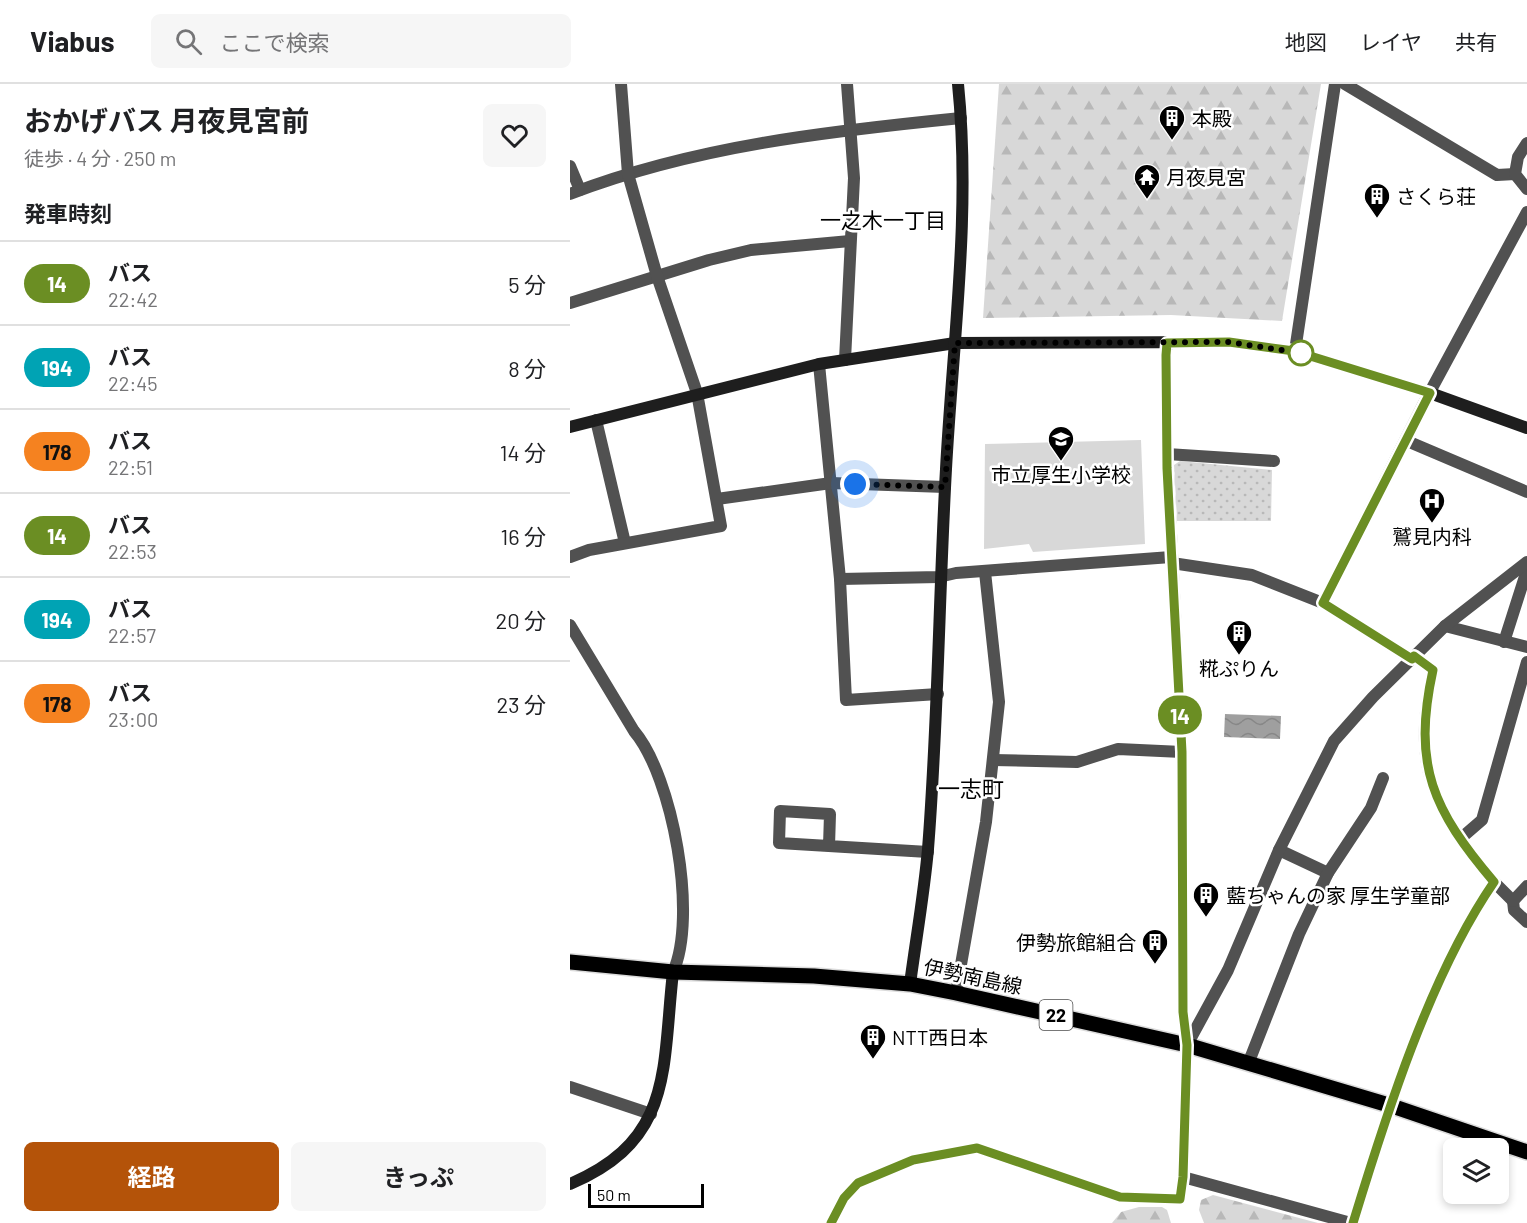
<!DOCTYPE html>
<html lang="ja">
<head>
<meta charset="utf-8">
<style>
	:root { --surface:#fff; --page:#f6f6f6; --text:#202124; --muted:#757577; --line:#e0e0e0; --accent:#b45309 }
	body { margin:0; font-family:Barlow,"Noto Sans JP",sans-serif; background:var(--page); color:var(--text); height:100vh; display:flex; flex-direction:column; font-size:22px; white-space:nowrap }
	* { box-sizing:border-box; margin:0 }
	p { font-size:20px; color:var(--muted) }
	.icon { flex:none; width:33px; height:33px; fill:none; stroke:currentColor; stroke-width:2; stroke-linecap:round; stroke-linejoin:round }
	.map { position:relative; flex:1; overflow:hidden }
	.panel { display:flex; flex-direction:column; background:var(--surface); width:570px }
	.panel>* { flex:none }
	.badge { padding:0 12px; border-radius:20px; font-size:21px; line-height:39px }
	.buttons { position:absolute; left:873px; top:1054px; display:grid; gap:12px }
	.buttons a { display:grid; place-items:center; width:66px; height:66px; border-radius:9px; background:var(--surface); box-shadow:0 3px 9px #0003; font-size:30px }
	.scale { position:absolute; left:18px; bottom:15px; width:116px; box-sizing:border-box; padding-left:6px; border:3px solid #000; border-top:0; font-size:16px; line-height:21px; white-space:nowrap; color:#000; -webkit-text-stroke:4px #fff; paint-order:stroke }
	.you { position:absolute; width:30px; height:30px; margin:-15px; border:4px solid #fff; border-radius:50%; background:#1a73e8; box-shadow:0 0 0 9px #1a73e833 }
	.map>.badge { position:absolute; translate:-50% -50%; box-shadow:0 0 0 3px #fff }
	h2 { padding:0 24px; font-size:22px; line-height:54px }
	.round { display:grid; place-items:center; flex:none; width:63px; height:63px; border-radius:9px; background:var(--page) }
	.overview { display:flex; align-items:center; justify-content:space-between; height:102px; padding:0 24px }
	h1 { font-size:28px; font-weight:700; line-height:45px }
	.button { display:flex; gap:12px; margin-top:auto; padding:12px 24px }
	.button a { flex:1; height:69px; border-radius:9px; background:var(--accent); color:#fff; font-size:24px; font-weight:700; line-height:69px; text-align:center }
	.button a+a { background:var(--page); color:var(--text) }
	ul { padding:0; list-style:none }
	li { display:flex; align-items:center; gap:18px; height:84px; padding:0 24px; border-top:2px solid var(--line) }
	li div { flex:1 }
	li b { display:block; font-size:22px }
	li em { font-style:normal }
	li .badge { min-width:66px; font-weight:700; text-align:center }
	header { display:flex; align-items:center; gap:36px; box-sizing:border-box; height:84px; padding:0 30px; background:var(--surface); border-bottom:2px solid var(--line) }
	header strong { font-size:28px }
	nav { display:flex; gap:33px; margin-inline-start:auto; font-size:21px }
	.search { width:420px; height:54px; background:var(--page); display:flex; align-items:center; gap:15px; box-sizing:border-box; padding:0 21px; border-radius:9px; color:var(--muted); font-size:22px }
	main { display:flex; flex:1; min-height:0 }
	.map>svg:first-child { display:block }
	.forest { fill:url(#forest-firs) }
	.park { fill:url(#park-dots) }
	.garden { fill:#d8d8d8 }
	.water { fill:url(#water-waves) }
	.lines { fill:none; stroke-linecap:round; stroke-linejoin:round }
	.primary-casing { stroke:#dbdbdb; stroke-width:18 }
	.lane { stroke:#515151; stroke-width:8 }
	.street { stroke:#515151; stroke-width:12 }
	.secondary { stroke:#1e1e1e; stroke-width:12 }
	.primary { stroke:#000; stroke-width:15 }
	.line-casing { stroke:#fff; stroke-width:14 }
	.line { stroke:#6b8e23; stroke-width:9 }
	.walk { stroke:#000; stroke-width:6; stroke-dasharray:0 10.8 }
	.stop-dot { fill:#fff; stroke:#6b8e23; stroke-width:3 }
	.labels { text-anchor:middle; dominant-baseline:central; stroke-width:5; stroke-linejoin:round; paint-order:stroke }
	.shield { fill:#fff; stroke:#4c4c4c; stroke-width:1.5 }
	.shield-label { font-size:18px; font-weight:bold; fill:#000 }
	.poi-label { font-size:20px; fill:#000; stroke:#fff; text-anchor:start }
	.street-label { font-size:20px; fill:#000; stroke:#fff }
	.neighbourhood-label { font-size:21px; fill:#000; stroke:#fff }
	.quarter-label { font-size:22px; fill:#000; stroke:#fff }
</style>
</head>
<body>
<header>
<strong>Viabus</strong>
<div class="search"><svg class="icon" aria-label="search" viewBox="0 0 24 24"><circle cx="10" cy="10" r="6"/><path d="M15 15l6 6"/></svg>ここで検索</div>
<nav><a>地図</a><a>レイヤ</a><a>共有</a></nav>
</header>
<main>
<section class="panel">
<div class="overview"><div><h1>おかげバス 月夜見宮前</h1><p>徒歩 · 4 分 · 250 m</p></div><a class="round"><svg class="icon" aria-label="heart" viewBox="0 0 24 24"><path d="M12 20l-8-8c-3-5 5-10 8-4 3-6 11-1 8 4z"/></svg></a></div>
<h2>発車時刻</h2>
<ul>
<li><span class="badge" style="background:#6b8e23;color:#fff">14</span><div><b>バス</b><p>22:42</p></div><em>5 分</em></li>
<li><span class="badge" style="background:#00a3b4;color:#fff">194</span><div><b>バス</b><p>22:45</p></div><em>8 分</em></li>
<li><span class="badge" style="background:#f58220;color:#111">178</span><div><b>バス</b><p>22:51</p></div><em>14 分</em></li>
<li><span class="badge" style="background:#6b8e23;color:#fff">14</span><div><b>バス</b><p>22:53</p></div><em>16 分</em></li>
<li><span class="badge" style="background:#00a3b4;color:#fff">194</span><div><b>バス</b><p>22:57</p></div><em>20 分</em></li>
<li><span class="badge" style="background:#f58220;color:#111">178</span><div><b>バス</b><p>23:00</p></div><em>23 分</em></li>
</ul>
<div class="button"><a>経路</a><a>きっぷ</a></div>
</section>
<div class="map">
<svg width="957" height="1139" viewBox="0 0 957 1139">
	<defs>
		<pattern id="forest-firs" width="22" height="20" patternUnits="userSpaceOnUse" patternTransform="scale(1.5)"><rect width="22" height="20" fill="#d8d8d8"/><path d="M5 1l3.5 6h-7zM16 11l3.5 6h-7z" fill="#b8b8b8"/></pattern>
		<pattern id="park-dots" width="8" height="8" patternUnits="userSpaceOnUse" patternTransform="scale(1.5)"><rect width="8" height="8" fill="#d8d8d8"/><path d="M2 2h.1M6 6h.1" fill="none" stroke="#b8b8b8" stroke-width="1.8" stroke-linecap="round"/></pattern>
		<pattern id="water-waves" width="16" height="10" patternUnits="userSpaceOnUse" patternTransform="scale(1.5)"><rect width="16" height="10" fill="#9f9f9f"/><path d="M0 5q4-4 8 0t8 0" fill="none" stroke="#878787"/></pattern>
	</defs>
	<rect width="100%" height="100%" fill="#fff"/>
	<g class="forest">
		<polygon points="429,0 751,0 712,237 601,231 413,234"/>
		<polygon points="643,1111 748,1139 634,1139 629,1126 631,1116"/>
		<polygon points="569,1123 592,1123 597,1126 601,1139 542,1139 551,1128"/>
	</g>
	<polygon class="park" points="610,377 702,386 701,437 607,437 604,381"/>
	<polygon class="garden" points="571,356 575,460 463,468 459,460 414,465 415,360"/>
	<polygon class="water" points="655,630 711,632 710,655 654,653"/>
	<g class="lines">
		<g class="primary-casing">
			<polyline id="primary" points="0,878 103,888 244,892 340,900 386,909 617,961 822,1022 957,1068"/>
		</g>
		<polyline class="lane" points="261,1139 274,1115 288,1099 343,1076 407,1064 550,1113 610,1115"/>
		<g class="street">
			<polyline points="775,0 927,91 945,90"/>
			<polyline points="957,59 948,73 945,90 957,105"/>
			<polyline points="0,82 10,106"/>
			<path d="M 0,110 C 124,62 260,47 391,34"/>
			<polyline points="0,219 139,176 181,166 280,157"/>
			<polyline points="597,259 597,370 612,668 613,928 617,961 613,1093 610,1115"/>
			<polyline points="725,267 765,0"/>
			<polyline points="275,276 284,94 277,0"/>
			<polyline points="249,280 270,495 276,616 368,610"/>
			<polyline points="26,336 55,459"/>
			<polyline points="837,357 957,408"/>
			<polyline points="597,370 704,377"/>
			<polyline points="147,415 261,399 375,403"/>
			<polyline points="0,473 19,466 151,442 127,309 87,192 58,90 51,0"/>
			<polyline points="602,479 682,491 753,519 841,575"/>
			<polyline points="270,495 369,493 386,489 601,473"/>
			<polyline points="753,519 854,319 957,128"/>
			<path d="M 0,541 L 64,647 C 103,693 128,833 103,888"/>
			<polyline points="875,542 957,563"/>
			<polyline points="934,558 957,486"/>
			<path d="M 844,572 L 863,586 C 841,682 863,726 924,798"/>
			<polyline points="423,676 507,678 548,665 612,668"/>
			<polyline points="890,755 912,736 957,578"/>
			<polyline points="259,762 260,730 210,727 209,759 358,768"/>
			<polyline points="709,766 758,789"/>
			<polyline points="943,817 944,826 957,838"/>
			<polyline points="386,909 416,738 429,618 415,488"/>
			<polyline points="617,961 658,886 709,766 764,657 803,613 875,542 957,478"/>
			<polyline points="678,980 729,850 758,789 801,724 813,694"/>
			<polyline points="0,1003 81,1030"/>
			<polyline points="613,1093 781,1139"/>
			<path d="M 783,1139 C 816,1030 860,891 924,798 L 943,817 L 957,802"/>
		</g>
		<g class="secondary">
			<polyline points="0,343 249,280 385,259 659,258 725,267 860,309 957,344"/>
			<path d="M 340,900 C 346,855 354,810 358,765 C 368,638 369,511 376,385 C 383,256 401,128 388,0"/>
			<path d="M 0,1100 C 104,1056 92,985 103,888"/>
		</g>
		<use href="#primary" class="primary"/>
	</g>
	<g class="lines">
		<g class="line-casing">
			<path id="line" d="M 261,1139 L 274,1114 L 288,1099 L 343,1076 L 407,1064 L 550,1113 L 610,1115 L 613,1093 L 617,961 L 613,928 L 612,668 L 597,384 L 596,271 L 597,259 L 659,258 L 724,267 L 860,309 L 753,519 L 842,575 L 844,572 L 863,586 C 842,682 863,726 924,798 C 860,891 816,1031 783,1139"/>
		</g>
		<use href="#line" class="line"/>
		<polyline class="walk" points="285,400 375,403 385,259 659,258 731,269"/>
	</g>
	<defs>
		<g id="building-pin" transform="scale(1.35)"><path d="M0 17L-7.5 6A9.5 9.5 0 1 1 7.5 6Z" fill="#000" stroke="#fff"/><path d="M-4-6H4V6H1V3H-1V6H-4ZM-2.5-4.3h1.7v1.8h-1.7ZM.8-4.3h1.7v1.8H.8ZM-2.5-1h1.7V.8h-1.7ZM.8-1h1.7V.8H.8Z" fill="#fff"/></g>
		<g id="temple-pin" transform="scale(1.35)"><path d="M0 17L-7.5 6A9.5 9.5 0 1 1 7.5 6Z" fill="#000" stroke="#fff"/><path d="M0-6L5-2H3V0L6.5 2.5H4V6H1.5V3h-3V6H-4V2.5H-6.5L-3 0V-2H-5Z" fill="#fff"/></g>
		<g id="school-pin" transform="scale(1.35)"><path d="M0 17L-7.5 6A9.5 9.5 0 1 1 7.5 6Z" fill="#000" stroke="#fff"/><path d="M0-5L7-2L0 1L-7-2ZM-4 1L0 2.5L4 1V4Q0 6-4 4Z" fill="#fff"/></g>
		<g id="hospital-pin" transform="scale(1.35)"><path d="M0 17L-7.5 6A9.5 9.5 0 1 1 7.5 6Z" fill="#000" stroke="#fff"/><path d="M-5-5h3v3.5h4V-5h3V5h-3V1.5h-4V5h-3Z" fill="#fff"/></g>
	</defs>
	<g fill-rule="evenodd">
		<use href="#building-pin" x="602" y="34"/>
		<use href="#temple-pin" x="577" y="93"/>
		<use href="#building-pin" x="807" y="112"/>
		<use href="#school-pin" x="491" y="355"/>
		<use href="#hospital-pin" x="862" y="417"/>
		<use href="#building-pin" x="669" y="549"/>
		<use href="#building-pin" x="636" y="811"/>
		<use href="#building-pin" x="585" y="858"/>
		<use href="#building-pin" x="303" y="953"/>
	</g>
	<circle class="stop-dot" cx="731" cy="269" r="12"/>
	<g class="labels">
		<rect class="shield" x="469.5" y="916" width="33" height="30" rx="4.5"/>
		<g class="shield-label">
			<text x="486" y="931">22</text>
		</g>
		<g class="poi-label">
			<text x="622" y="34">本殿</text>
			<text x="596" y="93">月夜見宮</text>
			<text x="826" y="112">さくら荘</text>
			<text x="491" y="390" text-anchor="middle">市立厚生小学校</text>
			<text x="862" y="452" text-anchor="middle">鷲見内科</text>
			<text x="669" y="584" text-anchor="middle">糀ぷりん</text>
			<text x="656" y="811">藍ちゃんの家 厚生学童部</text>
			<text x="566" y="858" text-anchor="end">伊勢旅館組合</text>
			<text x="322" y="953">NTT西日本</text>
		</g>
		<g class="street-label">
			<text transform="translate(403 892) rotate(12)">伊勢南島線</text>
		</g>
		<g class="neighbourhood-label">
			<text x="313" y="135">一之木一丁目</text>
		</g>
		<g class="quarter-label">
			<text x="401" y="704">一志町</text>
		</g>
	</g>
</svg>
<div class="buttons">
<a><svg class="icon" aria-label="layers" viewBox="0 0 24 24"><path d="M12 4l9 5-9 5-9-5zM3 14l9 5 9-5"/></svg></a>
</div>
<div class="scale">50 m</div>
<div class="you" style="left:285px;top:400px"></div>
<b class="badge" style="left:610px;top:631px;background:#6b8e23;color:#fff">14</b>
</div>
</main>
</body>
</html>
